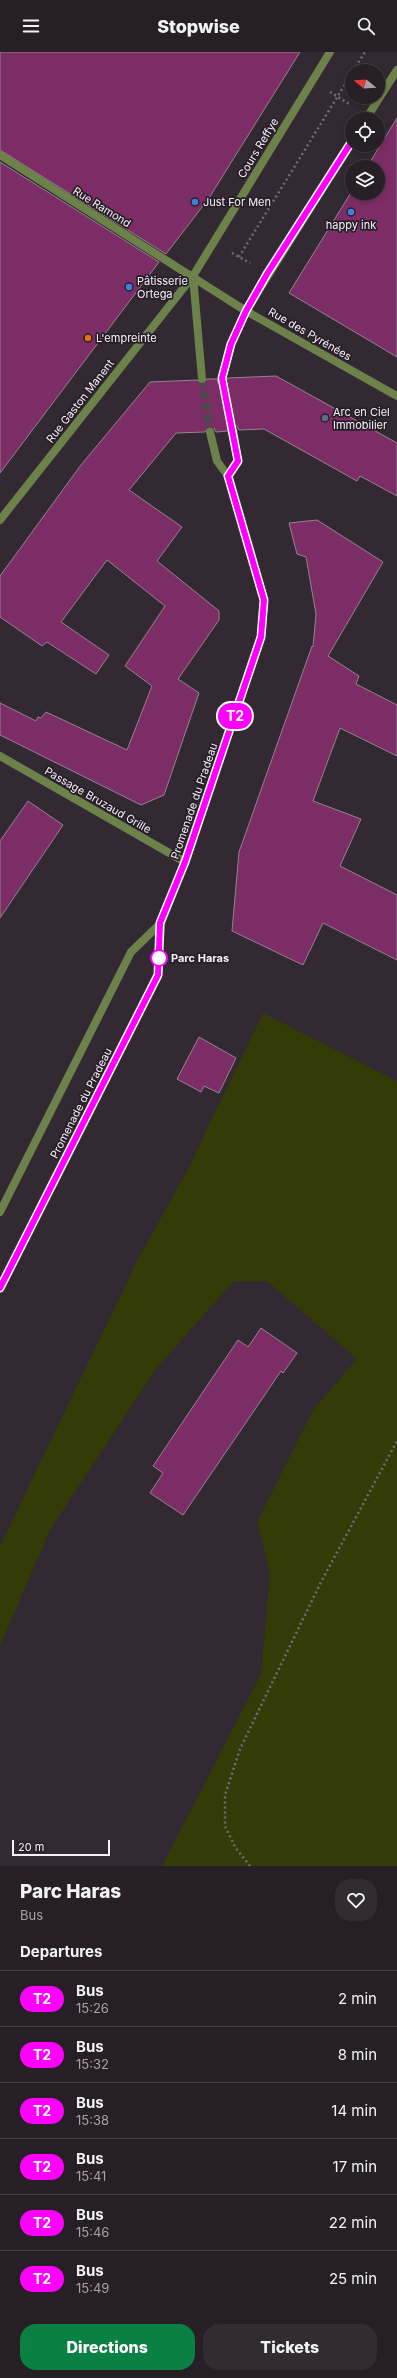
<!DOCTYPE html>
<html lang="en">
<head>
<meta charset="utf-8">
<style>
	:root { --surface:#261f26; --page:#322c32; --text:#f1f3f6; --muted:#a4a2a7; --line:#423d43; --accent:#0b8043 }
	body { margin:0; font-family:Inter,sans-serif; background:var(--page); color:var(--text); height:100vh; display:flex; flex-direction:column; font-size:15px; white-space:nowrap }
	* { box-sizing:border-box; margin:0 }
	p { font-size:13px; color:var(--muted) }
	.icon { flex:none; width:22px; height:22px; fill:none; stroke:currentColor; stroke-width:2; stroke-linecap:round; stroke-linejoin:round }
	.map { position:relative; height:1814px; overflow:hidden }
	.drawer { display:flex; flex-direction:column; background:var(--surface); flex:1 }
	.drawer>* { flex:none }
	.badge { padding:0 8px; border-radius:13px; font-size:14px; line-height:26px }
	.needle { width:26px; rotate:288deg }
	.buttons { position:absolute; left:345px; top:12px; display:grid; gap:8px }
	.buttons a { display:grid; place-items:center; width:40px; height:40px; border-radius:50%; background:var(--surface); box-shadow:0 2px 6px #0003,0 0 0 1px var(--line); font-size:20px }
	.scale { position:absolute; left:12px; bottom:10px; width:98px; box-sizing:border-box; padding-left:4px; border:2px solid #f6f0f7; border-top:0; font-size:11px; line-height:14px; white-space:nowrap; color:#f6f0f7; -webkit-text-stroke:3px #281f29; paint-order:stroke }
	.map>.badge { position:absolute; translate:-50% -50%; box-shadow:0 0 0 2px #fff }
	h2 { padding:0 20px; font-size:15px; line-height:36px }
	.round { display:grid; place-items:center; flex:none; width:42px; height:42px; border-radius:16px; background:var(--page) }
	.headline { display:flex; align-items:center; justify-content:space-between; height:68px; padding:0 20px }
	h1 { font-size:19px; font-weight:800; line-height:30px }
	.button { display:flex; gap:8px; margin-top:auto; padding:8px 20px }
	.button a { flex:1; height:46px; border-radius:16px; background:var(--accent); color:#fff; font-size:16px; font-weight:800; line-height:46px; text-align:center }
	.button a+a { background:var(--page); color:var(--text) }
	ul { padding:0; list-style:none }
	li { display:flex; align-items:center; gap:12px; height:56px; padding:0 20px; border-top:1px solid var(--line) }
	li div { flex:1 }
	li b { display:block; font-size:15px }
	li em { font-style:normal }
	li .badge { min-width:44px; font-weight:700; text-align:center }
	header { display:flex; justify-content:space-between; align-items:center; height:52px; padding:0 20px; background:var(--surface); font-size:18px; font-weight:800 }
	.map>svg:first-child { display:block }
	.green { fill:#333b07 }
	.building { fill:#7c2d65; stroke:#93848d }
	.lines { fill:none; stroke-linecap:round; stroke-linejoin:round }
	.tertiary-tunnel { stroke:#4f4750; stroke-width:8; stroke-dasharray:8 4; stroke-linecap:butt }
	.path { stroke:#736b74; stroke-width:2.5; stroke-dasharray:2 3; stroke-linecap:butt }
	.minor { stroke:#6c824a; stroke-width:8 }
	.tertiary { stroke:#6c824a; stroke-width:8 }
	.line-casing { stroke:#fff; stroke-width:9 }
	.line { stroke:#f0f; stroke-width:6 }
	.shop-dot { fill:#3f7fe0; stroke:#281f29; stroke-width:1.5 }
	.food-dot { fill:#e8710a; stroke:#281f29; stroke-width:1.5 }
	.service-dot { fill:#5c6f8a; stroke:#281f29; stroke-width:1.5 }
	.stop-dot { fill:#fff; stroke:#f0f; stroke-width:2 }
	.labels { text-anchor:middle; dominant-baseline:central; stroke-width:3.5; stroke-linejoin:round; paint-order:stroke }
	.street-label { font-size:11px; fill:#f6f0f7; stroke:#281f29 }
	.poi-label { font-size:11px; fill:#f6f0f7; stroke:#281f29; text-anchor:start }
	.stop-label { font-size:11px; font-weight:bold; fill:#f6f0f7; stroke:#281f29; text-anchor:start }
</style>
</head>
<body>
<header><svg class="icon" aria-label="menu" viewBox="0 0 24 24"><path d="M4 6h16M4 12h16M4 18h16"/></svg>Stopwise<svg class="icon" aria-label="search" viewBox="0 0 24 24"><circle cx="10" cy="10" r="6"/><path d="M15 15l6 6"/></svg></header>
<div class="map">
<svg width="397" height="1814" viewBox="0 0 397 1814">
	<rect width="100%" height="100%" fill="#322933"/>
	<polygon class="green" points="263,961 397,1029 397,1814 162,1814 261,1622 270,1521 257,1470 313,1358 357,1307 267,1229 233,1230 156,1317 50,1478 0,1594 0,1494 139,1205 186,1121"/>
	<g class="building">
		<polygon points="0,0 300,0 209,146 166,202 0,98"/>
		<polygon points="397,66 397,305 289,241 352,139 352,141 378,141 378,115 367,115"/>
		<polygon points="0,110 159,210 0,421"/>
		<polygon points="276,324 397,391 397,444 360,424 357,429 264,377 239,378 237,374 233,373 228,379 216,380 214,376 209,375 205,380 176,381 129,438 182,475 157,509 219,559 219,568 178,627 199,641 164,743 141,753 0,683 0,651 36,669 38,665 41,666 46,660 127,698 152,634 125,614 165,554 107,508 61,570 109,603 96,622 47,590 42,594 0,565 0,524 81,413 150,330 197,328 202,332 207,327 217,327 218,331 223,332 228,326"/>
		<polygon points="317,468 383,510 328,604 359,624 356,632 397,653 397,704 340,676 313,749 361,767 340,814 397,843 397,908 323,871 303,913 232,879 239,800 312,594 313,595 316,562 306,505 297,502 289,471"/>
		<polygon points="28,749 63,773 0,866 0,789"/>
		<polygon points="199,985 236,1006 219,1041 204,1034 201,1040 177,1027"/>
		<polygon points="261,1276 297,1301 283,1321 281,1319 183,1463 150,1441 163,1421 153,1414 238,1288 248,1295"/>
	</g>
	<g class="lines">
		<g class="tertiary-tunnel">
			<polyline points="202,327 210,380"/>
			<polyline points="222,327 233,378"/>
		</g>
		<g class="path">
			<polyline points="353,19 365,0"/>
			<polyline points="330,40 351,53"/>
			<polyline points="232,201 250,211"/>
			<polyline points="239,205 352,21"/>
			<polyline points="250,1814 235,1795 225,1774 225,1743 240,1697 321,1530 397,1389"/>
		</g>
		<g class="minor">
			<polyline points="0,103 246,259 397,344"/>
			<polyline points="0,468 193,224"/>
			<polyline points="0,704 185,810"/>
		</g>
		<g class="tertiary">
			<polyline points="366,67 397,18"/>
			<polyline points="202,327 193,224 330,0"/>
			<polyline points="222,327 231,292 246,259 352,89"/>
			<polyline points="228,424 238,409 233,378"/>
			<polyline points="0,1160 131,900 161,871"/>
			<polyline points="0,1236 158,923 161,871 185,810 261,585 264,548 228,424 217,409 210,380"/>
		</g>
	</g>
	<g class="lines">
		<g class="line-casing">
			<polyline id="line" points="0,1236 158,923 160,871 185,810 261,585 264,548 228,424 238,409 222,326 231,292 246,259 267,222 352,89"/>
		</g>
		<use href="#line" class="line"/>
	</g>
	<g class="shop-dot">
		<circle cx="195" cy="150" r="4"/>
		<circle cx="351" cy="160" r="4"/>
		<circle cx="129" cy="235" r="4"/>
	</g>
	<circle class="food-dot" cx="88" cy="286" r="4"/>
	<circle class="service-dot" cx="325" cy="366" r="4"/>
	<circle class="stop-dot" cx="159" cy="906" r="8"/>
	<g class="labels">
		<g class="street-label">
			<text transform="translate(258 96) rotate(-59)">Cours Reffye</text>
			<text transform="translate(102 155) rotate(32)">Rue Ramond</text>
			<text transform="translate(310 282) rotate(30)">Rue des Pyrénées</text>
			<text transform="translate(80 349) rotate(-52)">Rue Gaston Manent</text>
			<text transform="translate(98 748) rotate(30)">Passage Bruzaud Grille</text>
			<text transform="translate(194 749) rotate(-71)">Promenade du Pradeau</text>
			<text transform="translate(81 1051) rotate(-63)">Promenade du Pradeau</text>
		</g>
		<g class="poi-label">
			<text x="203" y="150">Just For Men</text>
			<text x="351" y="173" text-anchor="middle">happy ink</text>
			<text x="137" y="229">Pâtisserie<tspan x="137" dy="13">Ortega</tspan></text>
			<text x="96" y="286">L'empreinte</text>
			<text x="333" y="360">Arc en Ciel<tspan x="333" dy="13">Immobilier</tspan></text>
		</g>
		<g class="stop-label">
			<text x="171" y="906">Parc Haras</text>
		</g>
	</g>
</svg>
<div class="buttons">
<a><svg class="needle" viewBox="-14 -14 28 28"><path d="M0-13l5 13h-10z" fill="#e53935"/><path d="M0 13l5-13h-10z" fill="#a4a2a7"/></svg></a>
<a><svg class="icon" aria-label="locate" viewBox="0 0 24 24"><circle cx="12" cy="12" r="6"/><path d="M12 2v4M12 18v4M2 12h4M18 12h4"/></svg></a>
<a><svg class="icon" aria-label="layers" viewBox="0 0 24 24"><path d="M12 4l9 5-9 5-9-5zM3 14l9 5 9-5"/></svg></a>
</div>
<div class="scale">20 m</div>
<b class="badge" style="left:235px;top:664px;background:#f0f;color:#fff">T2</b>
</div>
<section class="drawer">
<div class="headline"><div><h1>Parc Haras</h1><p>Bus</p></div><a class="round"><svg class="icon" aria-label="heart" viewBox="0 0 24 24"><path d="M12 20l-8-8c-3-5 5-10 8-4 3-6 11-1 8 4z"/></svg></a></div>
<h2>Departures</h2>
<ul>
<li><span class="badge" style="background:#f0f;color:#fff">T2</span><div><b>Bus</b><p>15:26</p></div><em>2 min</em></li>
<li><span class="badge" style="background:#f0f;color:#fff">T2</span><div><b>Bus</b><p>15:32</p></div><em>8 min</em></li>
<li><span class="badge" style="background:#f0f;color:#fff">T2</span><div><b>Bus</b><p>15:38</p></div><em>14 min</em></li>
<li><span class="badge" style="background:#f0f;color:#fff">T2</span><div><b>Bus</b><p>15:41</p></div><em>17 min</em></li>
<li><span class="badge" style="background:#f0f;color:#fff">T2</span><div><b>Bus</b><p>15:46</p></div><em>22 min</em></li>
<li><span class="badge" style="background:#f0f;color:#fff">T2</span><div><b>Bus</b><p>15:49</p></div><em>25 min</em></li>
</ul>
<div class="button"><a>Directions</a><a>Tickets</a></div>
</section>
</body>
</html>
